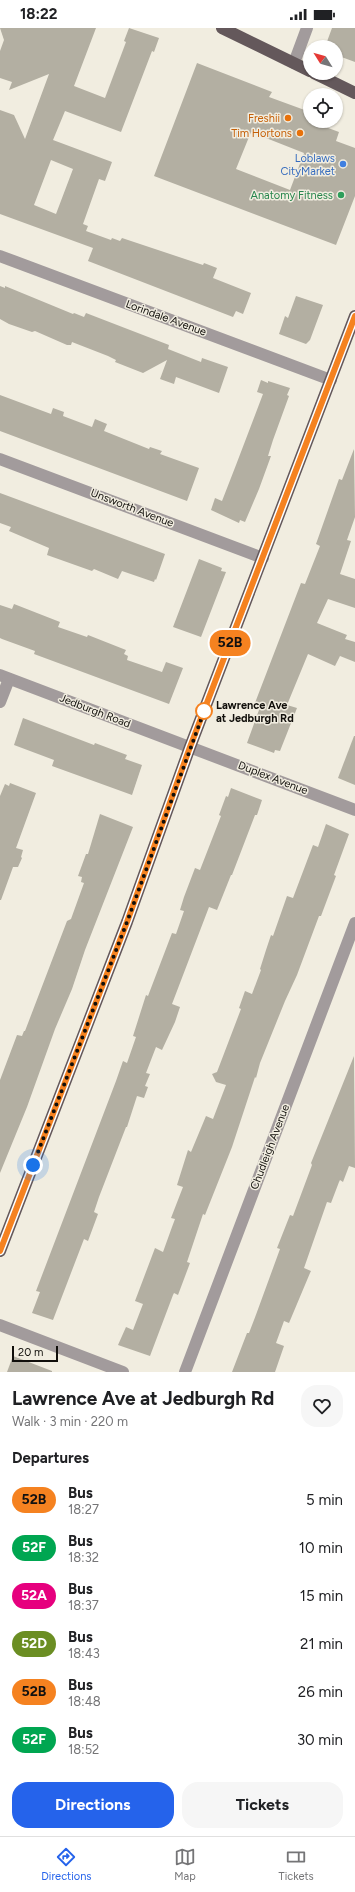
<!DOCTYPE html>
<html lang="en">
<head>
<meta charset="utf-8">
<style>
	:root { --surface:#fff; --page:#f6f6f6; --text:#202124; --muted:#757577; --line:#e0e0e0; --accent:#2563eb }
	body { margin:0; font-family:Figtree,sans-serif; background:var(--page); color:var(--text); height:100vh; display:flex; flex-direction:column; font-size:15px; white-space:nowrap }
	* { box-sizing:border-box; margin:0 }
	p { font-size:13px; color:var(--muted) }
	.icon { flex:none; width:22px; height:22px; fill:none; stroke:currentColor; stroke-width:2; stroke-linecap:round; stroke-linejoin:round }
	.map { position:relative; height:1344px; overflow:hidden }
	.details { display:flex; flex-direction:column; background:var(--surface); flex:1 }
	.details>* { flex:none }
	.badge { padding:0 8px; border-radius:13px; font-size:14px; line-height:26px }
	.needle { width:26px; rotate:307deg }
	.tools { position:absolute; left:303px; top:12px; display:grid; gap:8px }
	.tools a { display:grid; place-items:center; width:40px; height:40px; border-radius:50%; background:var(--surface); box-shadow:0 1px 3px #0004; font-size:20px }
	.scale { position:absolute; left:12px; bottom:10px; width:46px; box-sizing:border-box; padding-left:4px; border:2px solid #110f0b; border-top:0; font-size:11px; line-height:14px; white-space:nowrap; color:#110f0b; -webkit-text-stroke:3px #f1ede0; paint-order:stroke }
	.you { position:absolute; width:20px; height:20px; margin:-10px; border:3px solid #fff; border-radius:50%; background:#1a73e8; box-shadow:0 0 0 6px #1a73e833 }
	.map>.badge { position:absolute; translate:-50% -50%; box-shadow:0 0 0 2px #fff }
	h2 { padding:0 12px; font-size:15px; line-height:36px }
	.round { display:grid; place-items:center; flex:none; width:42px; height:42px; border-radius:16px; background:var(--page) }
	.head { display:flex; align-items:center; justify-content:space-between; height:68px; padding:0 12px }
	h1 { font-size:19px; font-weight:700; line-height:30px }
	.primary-button { display:flex; gap:8px; margin-top:auto; padding:8px 12px }
	.primary-button a { flex:1; height:46px; border-radius:16px; background:var(--accent); color:#fff; font-size:16px; font-weight:700; line-height:46px; text-align:center }
	.primary-button a+a { background:var(--page); color:var(--text) }
	ul { padding:0; list-style:none }
	li { display:flex; align-items:center; gap:12px; height:48px; padding:0 12px }
	li div { flex:1 }
	li b { display:block; font-size:15px }
	li em { font-style:normal }
	li .badge { min-width:44px; font-weight:700; text-align:center }
	.status { display:flex; justify-content:space-between; align-items:center; height:28px; padding:0 20px; background:var(--surface); direction:ltr }
	.status svg { height:11px; fill:currentColor }
	.menu { display:flex; justify-content:space-around; align-items:center; height:56px; border-top:1px solid var(--line); background:var(--surface); font-size:11px; color:var(--muted) }
	.menu a { display:grid; justify-items:center; gap:2px }
	.menu .selected { color:var(--accent) }
	.map>svg:first-child { display:block }
	.building { fill:#b3afa2; fill-rule:evenodd }
	.lines { fill:none; stroke-linecap:round; stroke-linejoin:round }
	.minor { stroke:#a29b9c; stroke-width:12 }
	.major { stroke:#64585b; stroke-width:12 }
	.line-casing { stroke:#fff; stroke-width:9 }
	.line { stroke:#f58220; stroke-width:6 }
	.walk { stroke:#110f0b; stroke-width:4; stroke-dasharray:0 7.2 }
	.food-dot { fill:#e8710a; stroke:#f1ede0; stroke-width:1.5 }
	.shop-dot { fill:#3f7fe0; stroke:#f1ede0; stroke-width:1.5 }
	.leisure-dot { fill:#2e9e5b; stroke:#f1ede0; stroke-width:1.5 }
	.stop-dot { fill:#fff; stroke:#f58220; stroke-width:2 }
	.labels { text-anchor:middle; dominant-baseline:central; stroke-width:3; stroke-linejoin:round; paint-order:stroke }
	.food-label { font-size:11px; fill:#c56008; stroke:#f1ede0; text-anchor:end }
	.shop-label { font-size:11px; fill:#366cbe; stroke:#f1ede0; text-anchor:end }
	.leisure-label { font-size:11px; fill:#27864d; stroke:#f1ede0; text-anchor:end }
	.street-label { font-size:11px; fill:#110f0b; stroke:#f1ede0 }
	.stop-label { font-size:11px; font-weight:bold; fill:#110f0b; stroke:#f1ede0; text-anchor:start }
</style>
</head>
<body>
<div class="status"><b>18:22</b><svg viewBox="0 0 49 12"><path d="M0 12V9h3v3zM5 12V6h3v6zM10 12V3h3v9zM15 12V0h3v12zM26 1h20v11H26zM47 4h2v5h-2z"/></svg></div>
<div class="map">
<svg width="355" height="1344" viewBox="0 0 355 1344">
	<rect width="100%" height="100%" fill="#f1ede0"/>
	<g class="building">
		<path d="M 0,0 L 96,0 L 74,58 L 105,70 L 126,14 L 124,13 L 129,0 L 159,10 L 154,24 L 152,23 L 121,104 L 65,83 L 53,112 L 112,134 L 105,153 L 99,151 L 83,196 L 88,198 L 86,203 L 111,212 L 112,210 L 120,213 L 122,210 L 203,237 L 204,235 L 217,240 L 213,250 L 251,265 L 243,286 L 236,283 L 233,289 L 88,233 L 93,220 L 0,186 L 0,82 L 14,87 L 25,111 L 49,46 L 9,62 L 12,54 L 0,50 L 0,23 L 4,12 ZM 51,132 L 73,141 L 56,186 L 34,177 Z"/>
		<polygon points="332,0 355,0 355,34 336,27 336,19 325,19"/>
		<path d="M 197,35 L 272,64 L 269,69 L 310,84 L 310,93 L 322,93 L 320,97 L 339,104 L 336,113 L 355,120 L 355,168 L 336,217 L 154,148 ZM 251,104 L 304,125 L 290,162 L 236,141 Z"/>
		<polygon points="0,258 5,260 5,258 73,286 74,285 84,289 86,285 169,317 168,321 201,334 202,330 228,339 219,365 176,349 174,356 160,351 167,332 143,345 115,334 116,332 108,328 72,314 71,317 67,317 35,303 32,304 9,296 0,291"/>
		<polygon points="296,268 323,277 310,312 306,316 279,306 285,288 288,290"/>
		<polygon points="261,352 268,355 268,353 290,360 287,367 289,368 273,412 268,428 271,428 259,461 245,494 240,492 239,495 211,482 215,470 222,473 236,437 263,366 257,364"/>
		<polygon points="0,367 51,386 53,380 64,384 63,388 92,399 95,391 107,396 104,403 149,421 150,419 162,423 160,426 199,440 187,473 0,403"/>
		<polygon points="354,421 355,489 347,512 351,513 340,546 355,551 355,580 328,571 317,595 347,607 345,611 355,614 355,634 340,628 335,638 308,626 287,677 297,680 280,723 275,722 274,725 247,715 259,682 253,680 301,555 305,556 320,518 316,516 339,451 342,452"/>
		<polygon points="0,465 165,526 156,552 155,551 154,554 122,543 118,551 94,541 92,543 47,527 49,520 9,503 11,499 0,495"/>
		<polygon points="199,531 222,540 221,543 226,544 201,609 173,599"/>
		<polygon points="14,576 60,594 58,599 87,609 88,607 126,622 124,626 128,628 127,632 162,644 166,634 183,640 169,676 34,626 35,623 2,611 0,610 0,577 12,581"/>
		<polygon points="23,690 94,717 95,715 127,727 125,731 142,737 132,767 52,738 54,732 14,717"/>
		<polygon points="354,708 355,708 355,757 338,750"/>
		<polygon points="10,755 36,765 16,820 23,822 21,829 22,830 18,839 13,839 1,872 0,872 0,768 5,756 9,758"/>
		<polygon points="231,760 262,772 257,787 255,787 232,847 231,847 217,882 209,879 172,976 180,979 175,994 162,1022 156,1019 146,1045 150,1046 145,1058 148,1059 144,1070 137,1068 127,1099 126,1099 99,1169 94,1184 98,1186 88,1213 84,1211 53,1292 32,1285 40,1264 36,1263 116,1053 123,1033 127,1035 136,1009 133,1008 146,967 148,968 172,905 176,906 184,883 180,882 184,869 195,840 200,842 221,788 219,787 226,768 228,769"/>
		<polygon points="100,786 133,799 85,922 72,961 55,1001 27,1079 0,1145 0,1052 17,1007 22,1008 24,1003 25,1003 67,893 71,891 84,855 81,854 82,849 78,848 86,826 88,826"/>
		<polygon points="326,796 349,806 334,847 336,848 321,888 319,888 297,947 285,973 260,1035 256,1050 255,1049 232,1119 205,1187 203,1186 187,1234 190,1235 178,1267 174,1265 173,1267 150,1328 118,1317 126,1299 133,1302 143,1276 135,1273 155,1220 163,1224 172,1199 175,1191 171,1190 183,1159 177,1157 188,1122 191,1124 206,1088 213,1091 226,1057 216,1054 212,1046 217,1044 241,981 239,980 245,963 252,966 261,942 260,941 266,922 271,907 273,908 287,868 293,870 313,817 318,819"/>
		<polygon points="354,1028 355,1140 349,1138 343,1154 340,1152 339,1154 331,1175 327,1174 304,1240 311,1243 310,1245 289,1295 284,1293 276,1315 284,1318 275,1344 232,1344 247,1305 249,1305 257,1284 280,1221 277,1220 290,1187 293,1188 312,1137 311,1135"/>
		<polygon points="13,1328 52,1343 52,1344 7,1344"/>
	</g>
	<g class="lines">
		<g class="minor">
			<polyline points="294,35 307,0"/>
			<polyline points="0,228 331,352"/>
			<polyline points="0,431 263,530"/>
			<polyline points="0,647 355,782"/>
			<polyline points="0,674 9,651"/>
			<polyline points="0,1297 123,1344"/>
			<polyline points="185,1344 355,895"/>
		</g>
		<g class="major">
			<polyline points="222,0 310,43"/>
			<polyline points="314,45 355,65"/>
			<polyline points="0,1223 127,894 190,719 355,288"/>
		</g>
	</g>
	<g class="lines">
		<g class="line-casing">
			<polyline id="line" points="0,1223 127,894 190,719 355,288"/>
		</g>
		<use href="#line" class="line"/>
		<polyline class="walk" points="33,1137 127,894 206,678 204,683"/>
	</g>
	<g class="food-dot">
		<circle cx="288" cy="90" r="4"/>
		<circle cx="300" cy="105" r="4"/>
	</g>
	<circle class="shop-dot" cx="343" cy="136" r="4"/>
	<circle class="leisure-dot" cx="341" cy="167" r="4"/>
	<circle class="stop-dot" cx="204" cy="683" r="8"/>
	<g class="labels">
		<g class="food-label">
			<text x="280" y="90">Freshii</text>
			<text x="292" y="105">Tim Hortons</text>
		</g>
		<g class="shop-label">
			<text x="335" y="130">Loblaws<tspan x="335" dy="13">CityMarket</tspan></text>
		</g>
		<g class="leisure-label">
			<text x="333" y="167">Anatomy Fitness</text>
		</g>
		<g class="street-label">
			<text transform="translate(166 290) rotate(20)">Lorindale Avenue</text>
			<text transform="translate(132 480) rotate(21)">Unsworth Avenue</text>
			<text transform="translate(95 683) rotate(21)">Jedburgh Road</text>
			<text transform="translate(273 750) rotate(21)">Duplex Avenue</text>
			<text transform="translate(270 1119) rotate(-69)">Chudleigh Avenue</text>
		</g>
		<g class="stop-label">
			<text x="216" y="677">Lawrence Ave<tspan x="216" dy="13">at Jedburgh Rd</tspan></text>
		</g>
	</g>
</svg>
<div class="tools">
<a><svg class="needle" viewBox="-14 -14 28 28"><path d="M0-13l5 13h-10z" fill="#e53935"/><path d="M0 13l5-13h-10z" fill="#757577"/></svg></a>
<a><svg class="icon" aria-label="locate" viewBox="0 0 24 24"><circle cx="12" cy="12" r="6"/><path d="M12 2v4M12 18v4M2 12h4M18 12h4"/></svg></a>
</div>
<div class="scale">20 m</div>
<div class="you" style="left:33px;top:1137px"></div>
<b class="badge" style="left:230px;top:615px;background:#f58220;color:#111">52B</b>
</div>
<section class="details">
<div class="head"><div><h1>Lawrence Ave at Jedburgh Rd</h1><p>Walk · 3 min · 220 m</p></div><a class="round"><svg class="icon" aria-label="heart" viewBox="0 0 24 24"><path d="M12 20l-8-8c-3-5 5-10 8-4 3-6 11-1 8 4z"/></svg></a></div>
<h2>Departures</h2>
<ul>
<li><span class="badge" style="background:#f58220;color:#111">52B</span><div><b>Bus</b><p>18:27</p></div><em>5 min</em></li>
<li><span class="badge" style="background:#00a651;color:#fff">52F</span><div><b>Bus</b><p>18:32</p></div><em>10 min</em></li>
<li><span class="badge" style="background:#e6007e;color:#fff">52A</span><div><b>Bus</b><p>18:37</p></div><em>15 min</em></li>
<li><span class="badge" style="background:#6b8e23;color:#fff">52D</span><div><b>Bus</b><p>18:43</p></div><em>21 min</em></li>
<li><span class="badge" style="background:#f58220;color:#111">52B</span><div><b>Bus</b><p>18:48</p></div><em>26 min</em></li>
<li><span class="badge" style="background:#00a651;color:#fff">52F</span><div><b>Bus</b><p>18:52</p></div><em>30 min</em></li>
</ul>
<div class="primary-button"><a>Directions</a><a>Tickets</a></div>
</section>
<nav class="menu">
<a class="selected"><svg class="icon" aria-label="directions" viewBox="0 0 24 24"><path d="M12 3l9 9-9 9-9-9zM9 14v-3h6M13 9l2 2-2 2"/></svg>Directions</a>
<a><svg class="icon" aria-label="map" viewBox="0 0 24 24"><path d="M3 6l6-2 6 2 6-2v14l-6 2-6-2-6 2zM9 4v14M15 6v14"/></svg>Map</a>
<a><svg class="icon" aria-label="tickets" viewBox="0 0 24 24"><path d="M3 7h18v10H3zM15 7v10"/></svg>Tickets</a>
</nav>
</body>
</html>
